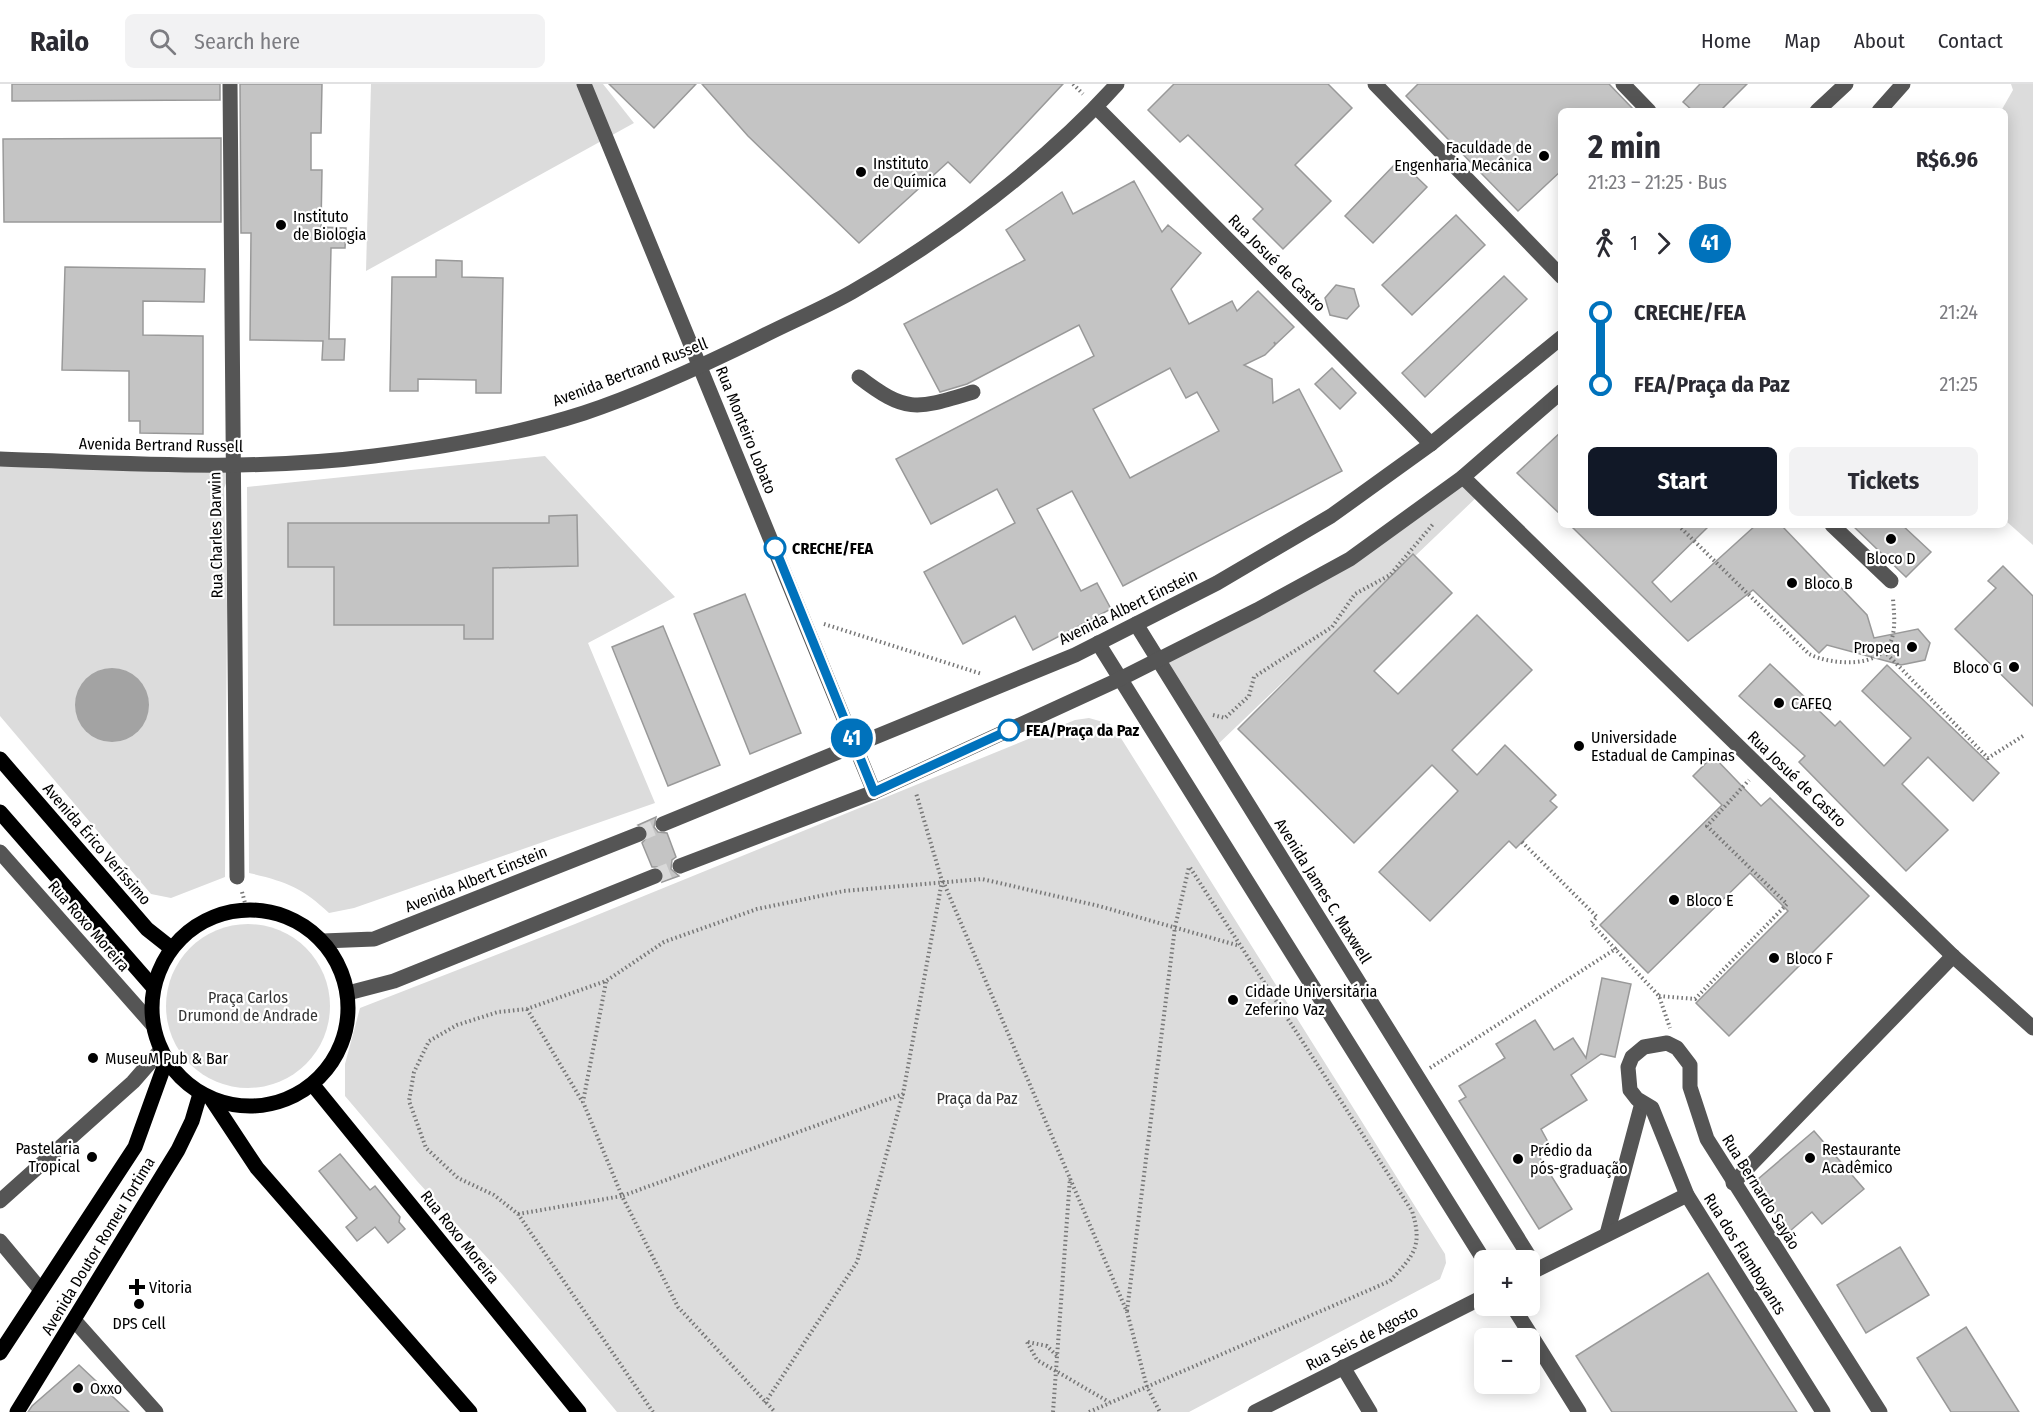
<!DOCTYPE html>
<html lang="en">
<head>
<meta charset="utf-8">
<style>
	:root { --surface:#fff; --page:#f2f2f3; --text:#2b2b33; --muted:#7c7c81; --line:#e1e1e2; --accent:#111827 }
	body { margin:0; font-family:"Fira Sans Condensed",sans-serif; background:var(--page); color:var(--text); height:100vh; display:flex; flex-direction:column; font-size:22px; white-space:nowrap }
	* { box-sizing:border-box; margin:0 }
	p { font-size:20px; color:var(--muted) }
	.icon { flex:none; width:33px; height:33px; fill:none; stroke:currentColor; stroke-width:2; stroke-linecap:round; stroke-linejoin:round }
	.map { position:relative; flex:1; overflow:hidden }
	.details { position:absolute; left:1558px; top:24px; width:450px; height:420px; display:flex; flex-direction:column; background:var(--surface); border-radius:9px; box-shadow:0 3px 15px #0003 }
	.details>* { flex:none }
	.badge { padding:0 12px; border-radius:20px; font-size:21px; line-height:39px }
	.controls { position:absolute; left:1474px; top:1166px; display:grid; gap:12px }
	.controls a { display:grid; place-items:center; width:66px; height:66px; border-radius:9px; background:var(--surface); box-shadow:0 3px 15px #0003; font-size:30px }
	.map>.badge { position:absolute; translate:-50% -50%; box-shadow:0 0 0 3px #fff }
	.legs { display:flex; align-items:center; gap:9px; height:66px; padding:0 30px; font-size:20px }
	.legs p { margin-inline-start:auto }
	.head { display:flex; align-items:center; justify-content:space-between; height:102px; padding:0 30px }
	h1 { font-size:33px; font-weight:700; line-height:45px }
	.primary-button { display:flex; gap:12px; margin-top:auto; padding:12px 30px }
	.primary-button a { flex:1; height:69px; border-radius:9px; background:var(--accent); color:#fff; font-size:24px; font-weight:700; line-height:69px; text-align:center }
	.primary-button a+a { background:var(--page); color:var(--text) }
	ul { padding:0 30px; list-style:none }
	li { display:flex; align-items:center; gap:21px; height:72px; font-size:22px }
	li i { display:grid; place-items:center; width:9px; height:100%; margin:0 8px; background:currentColor }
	li i::after { content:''; width:15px; height:15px; margin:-8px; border:4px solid; border-radius:50%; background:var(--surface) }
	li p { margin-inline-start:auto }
	li:first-child i { background:linear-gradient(#0000 50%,currentColor 0) }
	li:last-child i { background:linear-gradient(currentColor 50%,#0000 0) }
	header { display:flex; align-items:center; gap:36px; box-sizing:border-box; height:84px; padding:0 30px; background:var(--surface); border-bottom:2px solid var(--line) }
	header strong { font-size:28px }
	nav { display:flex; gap:33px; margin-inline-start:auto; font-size:21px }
	.search { width:420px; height:54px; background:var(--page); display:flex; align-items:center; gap:15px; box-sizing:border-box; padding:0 21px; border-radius:9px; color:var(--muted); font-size:22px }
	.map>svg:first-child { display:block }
	.green { fill:#dcdcdc }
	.water { fill:#a3a3a3 }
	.building { fill:#c4c4c4; stroke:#999; stroke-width:1.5; fill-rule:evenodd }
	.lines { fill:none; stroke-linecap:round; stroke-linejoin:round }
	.minor-tunnel { stroke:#d9d9d9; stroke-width:15; stroke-dasharray:15 8; stroke-linecap:butt }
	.path { stroke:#777; stroke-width:4; stroke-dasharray:1.5 3; stroke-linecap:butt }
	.minor { stroke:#555; stroke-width:15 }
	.major { stroke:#000; stroke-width:15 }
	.line-1-casing { stroke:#fff; stroke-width:14 }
	.line-1 { stroke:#0072bc; stroke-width:9 }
	.poi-dot { fill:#000; stroke:#fff; stroke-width:2 }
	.stop-1-dot { fill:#fff; stroke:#0072bc; stroke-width:3 }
	.labels { text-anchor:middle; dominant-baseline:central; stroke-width:4.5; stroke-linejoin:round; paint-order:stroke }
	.poi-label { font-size:16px; fill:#000; stroke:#fff; text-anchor:start }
	.street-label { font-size:16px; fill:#000; stroke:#fff }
	.stop-label { font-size:16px; font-weight:bold; fill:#000; stroke:#fff; text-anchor:start }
	.park-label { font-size:16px; fill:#333; stroke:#fff }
</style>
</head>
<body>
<header>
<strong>Railo</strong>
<div class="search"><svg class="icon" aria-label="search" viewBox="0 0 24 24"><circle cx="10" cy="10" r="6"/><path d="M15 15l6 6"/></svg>Search here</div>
<nav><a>Home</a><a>Map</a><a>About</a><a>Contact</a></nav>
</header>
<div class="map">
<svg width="2033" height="1328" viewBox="0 0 2033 1328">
	<rect width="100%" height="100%" fill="#fff"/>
	<g class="green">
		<polygon points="371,0 603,0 634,39 366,187"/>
		<polygon points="2011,0 2033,0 2033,461 2006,437 2006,27 2001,27 2013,6"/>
		<path d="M 545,372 L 675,513 L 588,559 L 655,719 L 354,824 L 329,829 C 303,804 285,797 249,789 L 247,403 Z"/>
		<polygon points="0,375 234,381 224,404 227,522 225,793 171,814 151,810 0,632"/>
		<polygon points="1463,393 1480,410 1214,664 1158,575 1350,475"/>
		<polygon points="1089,634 1110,640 1119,651 1445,1170 1446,1179 1440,1195 1189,1328 617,1328 503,1191 417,1097 345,1012 345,980 360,924 575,840 1075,636"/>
		<circle cx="248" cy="922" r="82"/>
	</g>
	<circle class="water" cx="112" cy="621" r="37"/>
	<g class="building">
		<polygon points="12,0 220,0 220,16 12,17"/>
		<polygon points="240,0 322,0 321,49 311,49 311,86 322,86 321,143 346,144 345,164 331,164 329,255 345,255 344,276 322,276 323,257 250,256 251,149 241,149"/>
		<polygon points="609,0 696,0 654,44"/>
		<polygon points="702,0 1063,0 970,99 948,78 859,159 748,52"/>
		<polygon points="1174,0 1328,0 1352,24 1295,81 1331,117 1283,165 1253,135 1263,125 1188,51 1180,58 1148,26"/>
		<polygon points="1418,0 1609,0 1635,27 1562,27 1562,86 1518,127 1406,12"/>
		<polygon points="1700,0 1747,0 1720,27 1693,27 1683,18"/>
		<polygon points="221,54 221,138 4,138 3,55"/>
		<polygon points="1399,76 1427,103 1373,159 1345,132"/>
		<path d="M 1134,97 L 1162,148 L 1168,141 L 1201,169 L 1171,205 L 1189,240 L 1232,217 L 1237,227 L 1258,207 L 1294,243 L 1276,260 L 1274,258 L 1275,261 L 1265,271 L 1244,281 L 1272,295 L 1273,319 L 1299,305 L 1342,387 L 1123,502 L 1072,407 L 1037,425 L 1081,507 L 1097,499 L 1111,525 L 1033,566 L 1015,532 L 963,560 L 924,488 L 1015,439 L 997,405 L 931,440 L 896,375 L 1094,272 L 1079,241 L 967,300 L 940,308 L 904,240 L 1025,176 L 1006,146 L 1062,108 L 1073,130 ZM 1170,284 L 1186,314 L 1197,308 L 1219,347 L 1130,394 L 1093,325 Z"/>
		<polygon points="1456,131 1485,161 1412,231 1382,201"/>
		<polygon points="436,176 462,177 462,193 503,194 501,309 476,309 476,296 418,295 418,307 390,307 392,193 436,193"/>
		<polygon points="65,183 205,185 204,218 143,217 143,251 203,252 203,350 140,349 140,337 129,337 129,287 62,286"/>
		<polygon points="1504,192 1527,215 1425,313 1402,289"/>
		<polygon points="1336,201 1354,205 1359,222 1347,235 1330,231 1325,214"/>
		<polygon points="1332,284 1356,309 1340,325 1315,300"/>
		<polygon points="1562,347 1562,432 1517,389"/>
		<polygon points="577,431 578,482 493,484 493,555 464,555 464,541 334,541 334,483 288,483 288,439 549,439 549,432"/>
		<polygon points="1570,441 1710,441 1652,498 1671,518 1756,441 1781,441 1867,531 1874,554 1918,545 1930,559 1925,576 1901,581 1827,561 1819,569 1753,506 1688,557"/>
		<polygon points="1852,441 1902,441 1931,468 1906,493"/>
		<polygon points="1413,470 1452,509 1374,587 1398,610 1477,531 1532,586 1452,666 1477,691 1505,661 1556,711 1550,717 1557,723 1516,764 1509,757 1430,837 1379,788 1458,707 1432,681 1354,759 1238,645"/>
		<polygon points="2003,482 2033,512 2033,622 1955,545 1996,504 1988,497"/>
		<polygon points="745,510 801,649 750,670 694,530"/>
		<polygon points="663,542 720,681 668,702 612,563"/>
		<polygon points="1770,580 1835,642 1840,637 1884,682 1911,654 1862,607 1887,581 1999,689 1973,717 1928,673 1902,700 1948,746 1906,787 1799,678 1805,672 1739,612"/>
		<polygon points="1713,672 1761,722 1770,714 1869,812 1729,952 1696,919 1788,827 1750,789 1648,889 1600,841 1722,721 1693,692"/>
		<polygon points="656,733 654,743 658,748 667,749 676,773 672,776 671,785 679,792 662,798 664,788 657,783 652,783 642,759 648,752 648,746 638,741"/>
		<polygon points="1602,894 1631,900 1615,973 1601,970 1571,991 1587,1016 1541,1045 1548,1058 1535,1066 1572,1125 1539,1145 1459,1017 1466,1013 1459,1002 1505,974 1496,960 1535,936 1554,966 1573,954 1586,974"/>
		<polygon points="1814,1047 1864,1105 1822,1140 1812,1128 1790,1147 1751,1101"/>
		<polygon points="340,1070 370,1106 375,1102 400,1133 399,1138 405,1145 388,1159 375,1143 357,1157 346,1143 357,1134 319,1087"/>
		<polygon points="1900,1163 1929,1211 1866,1249 1837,1201"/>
		<polygon points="1708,1189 1797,1328 1612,1328 1576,1272"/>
		<polygon points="1966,1243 2019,1328 1951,1328 1917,1274"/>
		<polygon points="79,1281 129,1328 28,1328 32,1322"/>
	</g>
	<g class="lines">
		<g class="minor-tunnel">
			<polyline points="639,750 663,740"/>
			<polyline points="655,792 680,782"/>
		</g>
		<g class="path">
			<polyline points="1073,0 1083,10"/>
			<path d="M 1678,441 L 1809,570 C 1831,581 1879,585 1891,557 C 1896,544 1894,529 1893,515"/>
			<polyline points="824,540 982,590"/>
			<polyline points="1884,567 1988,674 2023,652"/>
			<polyline points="1213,631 1225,634 1249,612 1254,593 1332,543 1355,510 1390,491 1434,439"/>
			<polyline points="1522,758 1597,833 1591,839 1659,912 1670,944"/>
			<polyline points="943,797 1127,1228 1147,1303 1160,1328"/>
			<polyline points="242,808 247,826"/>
			<polyline points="606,898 583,1018 622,1112 903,1010 942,797 916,709"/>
			<polyline points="1659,912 1695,915 1787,820 1707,742 1749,696"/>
			<polyline points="527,925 582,1017"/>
			<polyline points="1430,984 1617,864"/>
			<polyline points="518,1130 622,1112 678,1223 775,1328"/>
			<polyline points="1127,1227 1175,843 1189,783"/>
			<polyline points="1027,1258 1037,1276 1109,1318"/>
			<polyline points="1028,1258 1047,1262 1057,1272"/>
			<polyline points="765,1319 857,1178 903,1010"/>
			<polyline points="653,1328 518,1130 494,1111 458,1094 426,1064 409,1017 414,988 429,957 457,941 498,928 527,925 606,897 664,858 757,825 844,807 982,795 1099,822 1240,862"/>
			<polyline points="1053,1328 1070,1094"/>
			<path d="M 1089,1328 L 1390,1197 C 1414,1171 1423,1162 1412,1127 L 1189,782"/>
		</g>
		<g class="minor">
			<polyline points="230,0 237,793"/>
			<polyline points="584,0 874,708"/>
			<polyline points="1375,0 1562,193"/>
			<polyline points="1623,0 1649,27"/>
			<polyline points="1096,23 1431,360"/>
			<polyline points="1817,27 1846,0"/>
			<polyline points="1879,27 1903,0"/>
			<path d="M 859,293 C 907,330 917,325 973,308"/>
			<path d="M 0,375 C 124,379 250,388 374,372 C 445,363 516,351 584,329 C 644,309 702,282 759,254 C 790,238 822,225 852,208 C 943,156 1047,78 1117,0"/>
			<polyline points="1463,393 1953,872 2033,944"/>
			<polyline points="1832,441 1891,497"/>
			<polyline points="1136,540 1537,1185"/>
			<polyline points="1098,559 1485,1178"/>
			<polyline points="663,740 1075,571 1217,499 1331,432 1431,360 1562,253"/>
			<polyline points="0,768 152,940"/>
			<polyline points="680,782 874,708 1120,595 1257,526 1350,475 1463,393 1562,307"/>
			<polyline points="323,857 374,855 639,750"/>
			<polyline points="348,909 394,897 655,792"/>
			<polyline points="1733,1099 1953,872"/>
			<polyline points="0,1117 133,998 160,967"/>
			<polyline points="1607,1150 1642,1019"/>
			<polyline points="0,1157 40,1205"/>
			<polyline points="1530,1189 1687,1111"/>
			<polyline points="1512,1221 1579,1328"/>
			<polyline points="74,1236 156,1328"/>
			<polyline points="1343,1283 1370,1328"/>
			<polyline points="1255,1328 1485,1212"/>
			<polyline points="1823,1328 1687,1111 1652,1024 1637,1015 1630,1006 1628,983 1632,973 1644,963 1667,959 1677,964 1690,981 1690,1003 1707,1055 1880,1328"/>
		</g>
		<g class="major">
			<polyline points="0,675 147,845 171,864"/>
			<polyline points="0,728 153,903"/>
			<circle cx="250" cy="924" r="98"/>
			<polyline points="313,1001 579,1328"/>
			<polyline points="212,1016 257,1084 470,1328"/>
			<polyline points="0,1269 135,1063 166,977"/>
			<polyline points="17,1328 178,1066 192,1037 200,1010"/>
		</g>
	</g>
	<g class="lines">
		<g class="line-1-casing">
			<polyline id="line-1" points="775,464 874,708 1009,646"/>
		</g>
		<use href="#line-1" class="line-1"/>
	</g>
	<g class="poi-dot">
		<circle cx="1544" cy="72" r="6"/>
		<circle cx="861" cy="88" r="6"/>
		<circle cx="281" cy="141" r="6"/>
		<circle cx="1891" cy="455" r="6"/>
		<circle cx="1792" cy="499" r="6"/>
		<circle cx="1912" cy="563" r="6"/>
		<circle cx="2014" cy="583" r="6"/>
		<circle cx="1779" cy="619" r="6"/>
		<circle cx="1579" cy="662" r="6"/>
		<circle cx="1674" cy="816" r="6"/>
		<circle cx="1774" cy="874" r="6"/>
		<circle cx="1233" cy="916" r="6"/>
		<circle cx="93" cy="974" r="6"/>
		<circle cx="92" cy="1073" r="6"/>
		<circle cx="1810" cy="1074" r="6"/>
		<circle cx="1518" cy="1075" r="6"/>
		<path d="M134 1194h6v6h6v6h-6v6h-6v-6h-6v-6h6z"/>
		<circle cx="139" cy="1220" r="6"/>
		<circle cx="78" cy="1304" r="6"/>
	</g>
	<g class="stop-1-dot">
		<circle cx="775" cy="464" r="10"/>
		<circle cx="1009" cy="646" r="10"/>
	</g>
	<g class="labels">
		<g class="poi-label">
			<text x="1532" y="63" text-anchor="end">Faculdade de<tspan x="1532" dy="18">Engenharia Mecânica</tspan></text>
			<text x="873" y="79">Instituto<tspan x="873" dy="18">de Química</tspan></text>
			<text x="293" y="132">Instituto<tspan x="293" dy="18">de Biologia</tspan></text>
			<text x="1891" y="474" text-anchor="middle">Bloco D</text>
			<text x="1804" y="499">Bloco B</text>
			<text x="1900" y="563" text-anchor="end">Propeq</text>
			<text x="2002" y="583" text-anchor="end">Bloco G</text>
			<text x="1791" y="619">CAFEQ</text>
			<text x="1591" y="653">Universidade<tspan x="1591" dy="18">Estadual de Campinas</tspan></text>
			<text x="1686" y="816">Bloco E</text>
			<text x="1786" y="874">Bloco F</text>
			<text x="1245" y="907">Cidade Universitária<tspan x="1245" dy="18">Zeferino Vaz</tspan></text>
			<text x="105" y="974">MuseuM Pub &amp; Bar</text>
			<text x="80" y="1064" text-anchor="end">Pastelaria<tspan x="80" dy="18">Tropical</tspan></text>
			<text x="1822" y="1065">Restaurante<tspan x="1822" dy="18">Acadêmico</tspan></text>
			<text x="1530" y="1066">Prédio da<tspan x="1530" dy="18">pós-graduação</tspan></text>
			<text x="149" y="1203">Vitoria</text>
			<text x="139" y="1239" text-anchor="middle">DPS Cell</text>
			<text x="90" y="1304">Oxxo</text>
		</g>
		<g class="street-label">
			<text transform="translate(1277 179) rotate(45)">Rua Josué de Castro</text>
			<text transform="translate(630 288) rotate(-21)">Avenida Bertrand Russell</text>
			<text transform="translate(746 346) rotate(68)">Rua Monteiro Lobato</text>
			<text transform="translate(161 361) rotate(1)">Avenida Bertrand Russell</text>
			<text transform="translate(216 451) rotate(-91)">Rua Charles Darwin</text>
			<text transform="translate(1128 523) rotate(-26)">Avenida Albert Einstein</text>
			<text transform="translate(1797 695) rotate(44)">Rua Josué de Castro</text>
			<text transform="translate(97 760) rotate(49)">Avenida Érico Veríssimo</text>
			<text transform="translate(476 795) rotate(-22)">Avenida Albert Einstein</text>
			<text transform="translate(1323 807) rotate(58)">Avenida James C. Maxwell</text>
			<text transform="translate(89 842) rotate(49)">Rua Roxo Moreira</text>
			<text transform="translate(1761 1108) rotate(58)">Rua Bernardo Sayão</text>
			<text transform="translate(460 1153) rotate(51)">Rua Roxo Moreira</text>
			<text transform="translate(98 1162) rotate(-59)">Avenida Doutor Romeu Tortima</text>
			<text transform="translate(1745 1170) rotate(58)">Rua dos Flamboyants</text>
			<text transform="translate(1362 1254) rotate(-27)">Rua Seis de Agosto</text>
		</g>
		<g class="stop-label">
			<text x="792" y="464">CRECHE/FEA</text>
			<text x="1026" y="646">FEA/Praça da Paz</text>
		</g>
		<g class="park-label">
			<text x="248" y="913">Praça Carlos<tspan x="248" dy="18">Drumond de Andrade</tspan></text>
			<text x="977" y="1014">Praça da Paz</text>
		</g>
	</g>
</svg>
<div class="controls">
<a>+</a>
<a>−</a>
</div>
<b class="badge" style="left:852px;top:654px;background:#0072bc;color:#fff">41</b>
<section class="details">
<div class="head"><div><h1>2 min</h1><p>21:23 – 21:25 · Bus</p></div><b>R$6.96</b></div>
<div class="legs"><svg class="icon" aria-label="walk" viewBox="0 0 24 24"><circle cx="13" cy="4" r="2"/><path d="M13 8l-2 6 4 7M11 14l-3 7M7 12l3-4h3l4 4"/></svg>1<svg class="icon" aria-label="forward" viewBox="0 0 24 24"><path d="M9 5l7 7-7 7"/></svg><b class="badge" style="background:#0072bc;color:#fff">41</b></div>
<ul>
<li><i style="color:#0072bc"></i><b>CRECHE/FEA</b><p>21:24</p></li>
<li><i style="color:#0072bc"></i><b>FEA/Praça da Paz</b><p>21:25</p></li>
</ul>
<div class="primary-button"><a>Start</a><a>Tickets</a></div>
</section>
</div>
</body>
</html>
